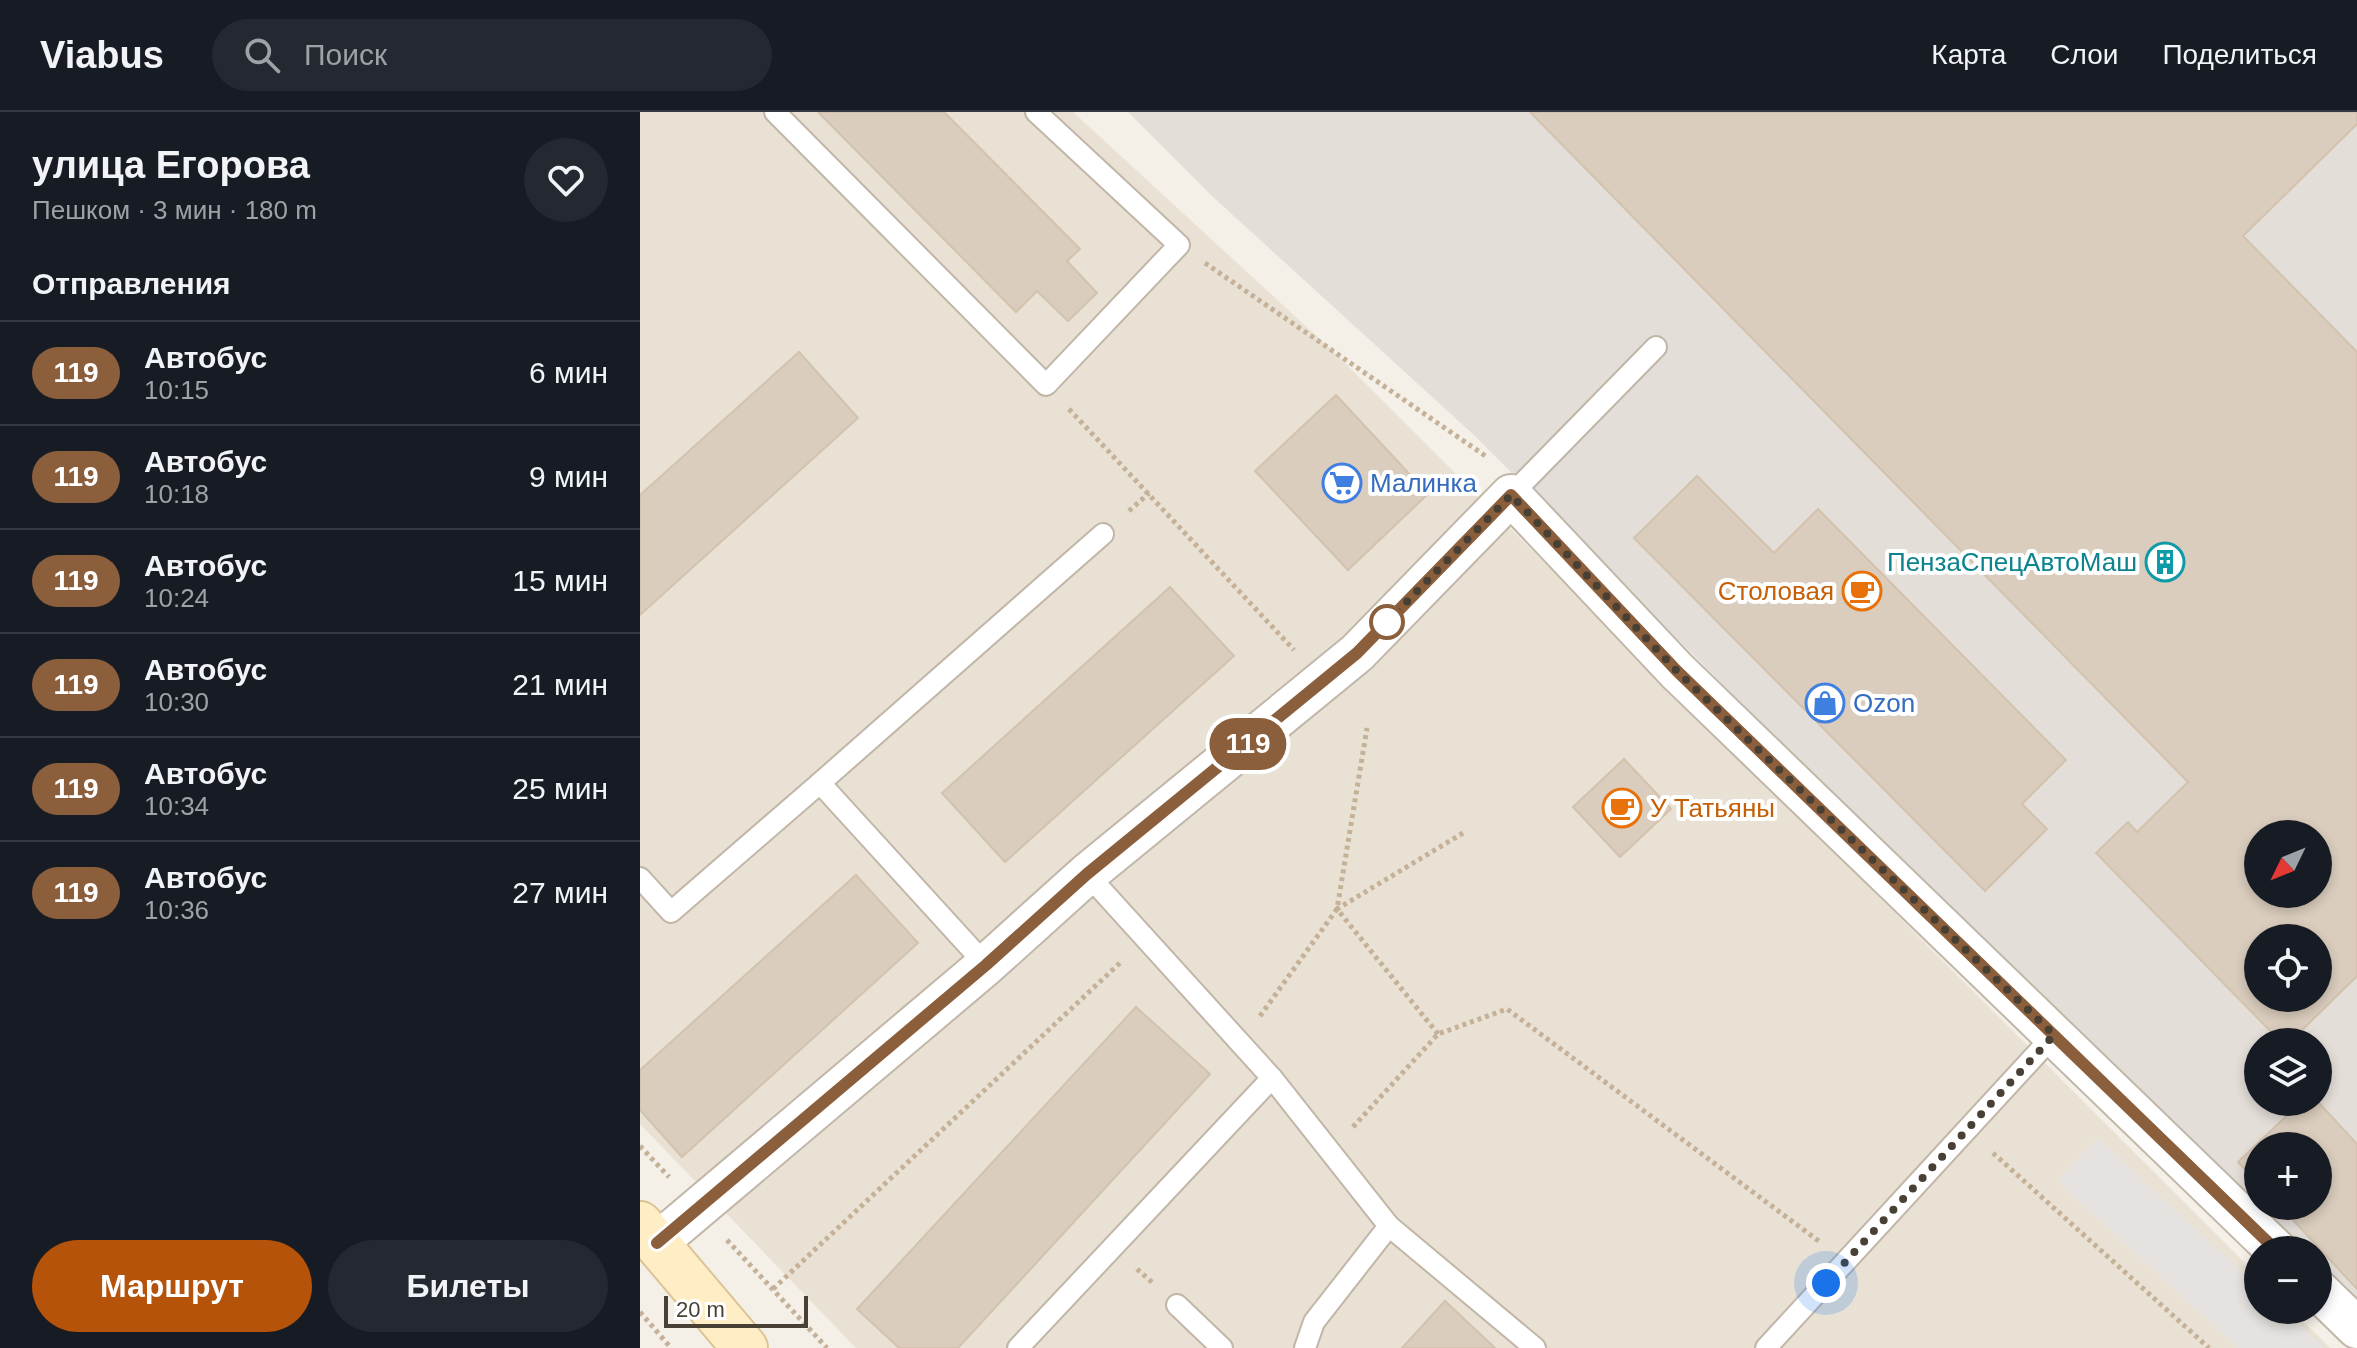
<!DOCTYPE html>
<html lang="ru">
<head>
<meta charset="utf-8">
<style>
	:root { --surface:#171b24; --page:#242831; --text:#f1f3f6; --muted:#9ea1a6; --line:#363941; --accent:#b45309 }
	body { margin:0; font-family:Helvetica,sans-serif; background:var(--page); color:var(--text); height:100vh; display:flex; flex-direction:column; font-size:30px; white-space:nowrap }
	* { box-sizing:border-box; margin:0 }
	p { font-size:26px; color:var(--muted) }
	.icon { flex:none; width:44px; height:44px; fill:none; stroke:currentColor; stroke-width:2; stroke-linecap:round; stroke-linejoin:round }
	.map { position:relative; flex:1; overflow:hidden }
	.details { display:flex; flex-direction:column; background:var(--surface); width:640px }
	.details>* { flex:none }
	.badge { padding:0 16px; border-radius:26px; font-size:28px; line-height:52px }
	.needle { width:52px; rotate:227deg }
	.fabs { position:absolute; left:1604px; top:708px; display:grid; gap:16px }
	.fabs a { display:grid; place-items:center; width:88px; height:88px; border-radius:50%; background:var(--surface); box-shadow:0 4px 12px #0003; font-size:40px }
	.scale { position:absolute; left:24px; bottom:20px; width:144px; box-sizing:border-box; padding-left:8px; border:4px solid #483f35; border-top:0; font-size:22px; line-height:28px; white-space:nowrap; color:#483f35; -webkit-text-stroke:6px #fff; paint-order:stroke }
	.you { position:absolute; width:40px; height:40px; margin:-20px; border:6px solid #fff; border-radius:50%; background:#1a73e8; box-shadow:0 0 0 12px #1a73e833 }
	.map>.badge { position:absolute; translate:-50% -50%; box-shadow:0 0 0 4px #fff }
	h2 { padding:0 32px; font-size:30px; line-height:72px }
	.round { display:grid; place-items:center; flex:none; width:84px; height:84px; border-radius:42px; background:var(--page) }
	.overview { display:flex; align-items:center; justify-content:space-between; height:136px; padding:0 32px }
	h1 { font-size:38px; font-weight:800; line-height:60px }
	.action { display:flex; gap:16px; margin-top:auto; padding:16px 32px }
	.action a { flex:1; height:92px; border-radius:48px; background:var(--accent); color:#fff; font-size:32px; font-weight:800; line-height:92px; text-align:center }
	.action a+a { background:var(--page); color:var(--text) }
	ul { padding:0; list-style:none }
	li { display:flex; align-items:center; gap:24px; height:104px; padding:0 32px; border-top:2px solid var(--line) }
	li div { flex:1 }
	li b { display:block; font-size:30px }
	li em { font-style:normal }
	li .badge { min-width:88px; font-weight:700; text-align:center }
	header { display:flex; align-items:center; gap:48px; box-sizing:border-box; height:112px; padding:0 40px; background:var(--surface); border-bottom:2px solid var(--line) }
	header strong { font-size:38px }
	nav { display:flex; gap:44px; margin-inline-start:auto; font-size:28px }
	.search { width:560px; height:72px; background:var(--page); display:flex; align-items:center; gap:20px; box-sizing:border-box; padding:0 28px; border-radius:44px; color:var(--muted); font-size:30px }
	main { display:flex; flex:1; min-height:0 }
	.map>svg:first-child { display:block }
	.residential { fill:#e9e1d4 }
	.industrial { fill:#e4ded8; fill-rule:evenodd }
	.parking { fill:#e5e2df }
	.building { fill:#dacdbe; stroke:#d2c2ae; stroke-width:2; fill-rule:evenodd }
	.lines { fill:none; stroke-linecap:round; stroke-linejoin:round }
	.lane-casing { stroke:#c1b6a8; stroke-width:24 }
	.street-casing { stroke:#c1b6a8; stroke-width:44 }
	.secondary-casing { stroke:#dbc495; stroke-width:48 }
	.path { stroke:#c4b198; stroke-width:5; stroke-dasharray:4 4; stroke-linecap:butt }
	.lane { stroke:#fff; stroke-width:20 }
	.street { stroke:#fff; stroke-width:40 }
	.secondary { stroke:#ffedc6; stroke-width:44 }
	.line-casing { stroke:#fff; stroke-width:18 }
	.line { stroke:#8b5e3c; stroke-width:12 }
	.walk { stroke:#483f35; stroke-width:8; stroke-dasharray:0 14.4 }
	.stop-dot { fill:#fff; stroke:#8b5e3c; stroke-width:4 }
	.labels { text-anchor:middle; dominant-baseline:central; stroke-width:8; stroke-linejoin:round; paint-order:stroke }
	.shop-label { font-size:26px; fill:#366cbe; stroke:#fff; text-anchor:start }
	.culture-label { font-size:26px; fill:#0d838f; stroke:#fff; text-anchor:end }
	.food-label { font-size:26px; fill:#c56008; stroke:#fff; text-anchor:end }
</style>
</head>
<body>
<header>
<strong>Viabus</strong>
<div class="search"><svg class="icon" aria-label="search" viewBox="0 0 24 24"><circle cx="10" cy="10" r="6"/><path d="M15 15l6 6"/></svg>Поиск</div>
<nav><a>Карта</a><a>Слои</a><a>Поделиться</a></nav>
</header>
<main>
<section class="details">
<div class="overview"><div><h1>улица Егорова</h1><p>Пешком · 3 мин · 180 m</p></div><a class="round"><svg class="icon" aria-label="heart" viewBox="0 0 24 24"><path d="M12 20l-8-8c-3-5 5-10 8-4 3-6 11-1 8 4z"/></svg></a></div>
<h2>Отправления</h2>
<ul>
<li><span class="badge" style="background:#8b5e3c;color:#fff">119</span><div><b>Автобус</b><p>10:15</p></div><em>6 мин</em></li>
<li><span class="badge" style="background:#8b5e3c;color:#fff">119</span><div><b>Автобус</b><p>10:18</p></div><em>9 мин</em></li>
<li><span class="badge" style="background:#8b5e3c;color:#fff">119</span><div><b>Автобус</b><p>10:24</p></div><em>15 мин</em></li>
<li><span class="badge" style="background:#8b5e3c;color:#fff">119</span><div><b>Автобус</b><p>10:30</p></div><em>21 мин</em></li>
<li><span class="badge" style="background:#8b5e3c;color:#fff">119</span><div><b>Автобус</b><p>10:34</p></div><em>25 мин</em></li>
<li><span class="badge" style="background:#8b5e3c;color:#fff">119</span><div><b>Автобус</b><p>10:36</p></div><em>27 мин</em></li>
</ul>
<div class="action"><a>Маршрут</a><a>Билеты</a></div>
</section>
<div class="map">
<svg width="1717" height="1236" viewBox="0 0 1717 1236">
	<rect width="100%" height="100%" fill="#f4efe7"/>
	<polygon class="residential" points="0,0 433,0 696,242 1618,1164 1618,1198 1652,1198 1690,1236 216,1236 0,1012"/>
	<path class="industrial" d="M 488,0 L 1717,0 L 1717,1192 L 1678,1155 L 1678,1138 L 1660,1138 L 1403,894 L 835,324 L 572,84 ZM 1618,722 L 1678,722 L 1678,782 L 1618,782 ZM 1618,826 L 1678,826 L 1678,886 L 1618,886 ZM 1618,930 L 1678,930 L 1678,990 L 1618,990 ZM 1618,1034 L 1678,1034 L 1678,1094 L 1618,1094 Z"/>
	<polygon class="parking" points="1457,1026 1618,1174 1618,1198 1644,1198 1685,1236 1598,1236 1417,1069"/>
	<g class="building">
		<polygon points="178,0 304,0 440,137 427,149 457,181 428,209 397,179 376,200"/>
		<path d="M 890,0 L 1717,0 L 1717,12 L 1603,124 L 1717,240 L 1717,864 L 1650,930 L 1641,930 L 1456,741 L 1488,710 L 1497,720 L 1548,670 ZM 1618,722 L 1678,722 L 1678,782 L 1618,782 ZM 1618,826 L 1678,826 L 1678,886 L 1618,886 Z"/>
		<polygon points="159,240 218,306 0,503 0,383"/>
		<polygon points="696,283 788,382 708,458 615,359"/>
		<polygon points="1057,364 1134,441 1178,397 1426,648 1382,692 1407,717 1345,779 994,426"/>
		<polygon points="530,475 594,544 365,750 302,681"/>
		<polygon points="984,647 1031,697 980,745 933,695"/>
		<polygon points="216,763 278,831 42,1045 0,998 0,958"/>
		<polygon points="496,895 570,962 318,1236 259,1236 217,1197"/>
		<polygon points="1661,990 1678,990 1717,1032 1717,1177 1640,1094 1678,1094 1678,1034 1618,1034 1618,1071 1598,1050"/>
		<polygon points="805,1189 855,1236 762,1236"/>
	</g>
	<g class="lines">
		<g class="lane-casing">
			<g id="lane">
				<polyline points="135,0 406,273 539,133 396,0"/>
				<polyline points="871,383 1016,235"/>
				<polyline points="180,671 463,422"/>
				<polyline points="447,762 632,966"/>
				<polyline points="0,766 31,800 180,671 346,853"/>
				<polyline points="749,1114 895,1236"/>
				<polyline points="537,1193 582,1236"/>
				<polyline points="378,1236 632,966 749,1114 674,1210 665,1236"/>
				<polyline points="1126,1236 1414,923"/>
			</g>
		</g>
		<g class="street-casing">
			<g id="street">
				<polyline points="17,1131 346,853 447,762 717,541 871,383 1037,559 1636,1138"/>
				<polyline points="1678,1178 1717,1216"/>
			</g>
		</g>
		<g class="secondary-casing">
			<polyline id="secondary" points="0,1112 105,1236"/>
		</g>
		<g class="path">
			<polyline points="565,151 847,345"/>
			<polyline points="429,297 654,538"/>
			<polyline points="489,399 509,381"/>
			<polyline points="620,904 697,797 727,616"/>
			<polyline points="798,922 697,797 823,721"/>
			<polyline points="713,1015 798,922 867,897 1180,1130"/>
			<polyline points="0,1034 29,1065"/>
			<polyline points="1353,1041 1569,1236"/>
			<polyline points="87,1128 187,1236"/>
			<polyline points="497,1157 514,1172"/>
			<polyline points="133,1177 482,849"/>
			<polyline points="0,1200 31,1236"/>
		</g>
		<use href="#lane" class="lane"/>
		<use href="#street" class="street"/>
		<use href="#secondary" class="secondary"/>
	</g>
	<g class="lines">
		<g class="line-casing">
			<polyline id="line" points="17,1131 346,853 447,762 717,541 871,383 1037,559 1636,1138"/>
		</g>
		<use href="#line" class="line"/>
		<polyline class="walk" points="747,510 871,383 1037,559 1414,923 1186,1171"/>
	</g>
	<defs>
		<g id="supermarket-ring" transform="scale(2)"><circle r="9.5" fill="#fff" stroke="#3f7fe0" stroke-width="1.5"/><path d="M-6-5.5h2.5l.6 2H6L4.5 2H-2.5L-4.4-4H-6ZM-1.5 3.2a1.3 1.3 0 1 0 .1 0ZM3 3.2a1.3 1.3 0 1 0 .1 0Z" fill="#3f7fe0"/></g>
		<g id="building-ring" transform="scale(2)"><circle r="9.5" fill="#fff" stroke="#0f9aa8" stroke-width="1.5"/><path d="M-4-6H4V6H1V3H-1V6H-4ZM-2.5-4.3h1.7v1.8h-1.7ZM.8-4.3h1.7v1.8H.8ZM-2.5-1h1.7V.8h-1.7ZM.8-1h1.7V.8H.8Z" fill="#0f9aa8"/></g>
		<g id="cafe-ring" transform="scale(2)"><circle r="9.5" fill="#fff" stroke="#e8710a" stroke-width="1.5"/><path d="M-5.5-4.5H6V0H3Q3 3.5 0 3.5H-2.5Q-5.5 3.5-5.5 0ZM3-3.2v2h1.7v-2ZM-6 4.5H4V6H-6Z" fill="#e8710a"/></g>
		<g id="shop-ring" transform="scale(2)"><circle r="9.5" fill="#fff" stroke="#3f7fe0" stroke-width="1.5"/><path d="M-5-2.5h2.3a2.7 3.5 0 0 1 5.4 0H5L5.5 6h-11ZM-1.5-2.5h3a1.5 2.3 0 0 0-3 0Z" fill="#3f7fe0"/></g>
	</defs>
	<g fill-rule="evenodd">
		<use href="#supermarket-ring" x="702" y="371"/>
		<use href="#building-ring" x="1525" y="450"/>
		<use href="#cafe-ring" x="1222" y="479"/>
		<use href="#shop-ring" x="1185" y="591"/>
		<use href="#cafe-ring" x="982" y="696"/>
	</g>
	<circle class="stop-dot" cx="747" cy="510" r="16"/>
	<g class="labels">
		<g class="shop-label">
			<text x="730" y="371">Малинка</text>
			<text x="1213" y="591">Ozon</text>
		</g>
		<g class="culture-label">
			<text x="1497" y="450">ПензаСпецАвтоМаш</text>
		</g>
		<g class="food-label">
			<text x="1194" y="479">Столовая</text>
			<text x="1010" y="696" text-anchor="start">У Татьяны</text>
		</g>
	</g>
</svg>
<div class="fabs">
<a><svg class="needle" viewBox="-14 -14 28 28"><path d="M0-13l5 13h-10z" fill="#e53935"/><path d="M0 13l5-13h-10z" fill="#9ea1a6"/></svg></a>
<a><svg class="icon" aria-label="locate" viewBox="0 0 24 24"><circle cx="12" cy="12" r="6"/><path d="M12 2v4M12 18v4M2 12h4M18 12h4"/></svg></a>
<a><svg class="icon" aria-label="layers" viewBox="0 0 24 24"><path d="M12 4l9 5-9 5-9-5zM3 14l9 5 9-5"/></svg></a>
<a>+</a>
<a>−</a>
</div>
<div class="scale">20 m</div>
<div class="you" style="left:1186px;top:1171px"></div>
<b class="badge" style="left:608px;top:632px;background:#8b5e3c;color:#fff">119</b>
</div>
</main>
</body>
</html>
